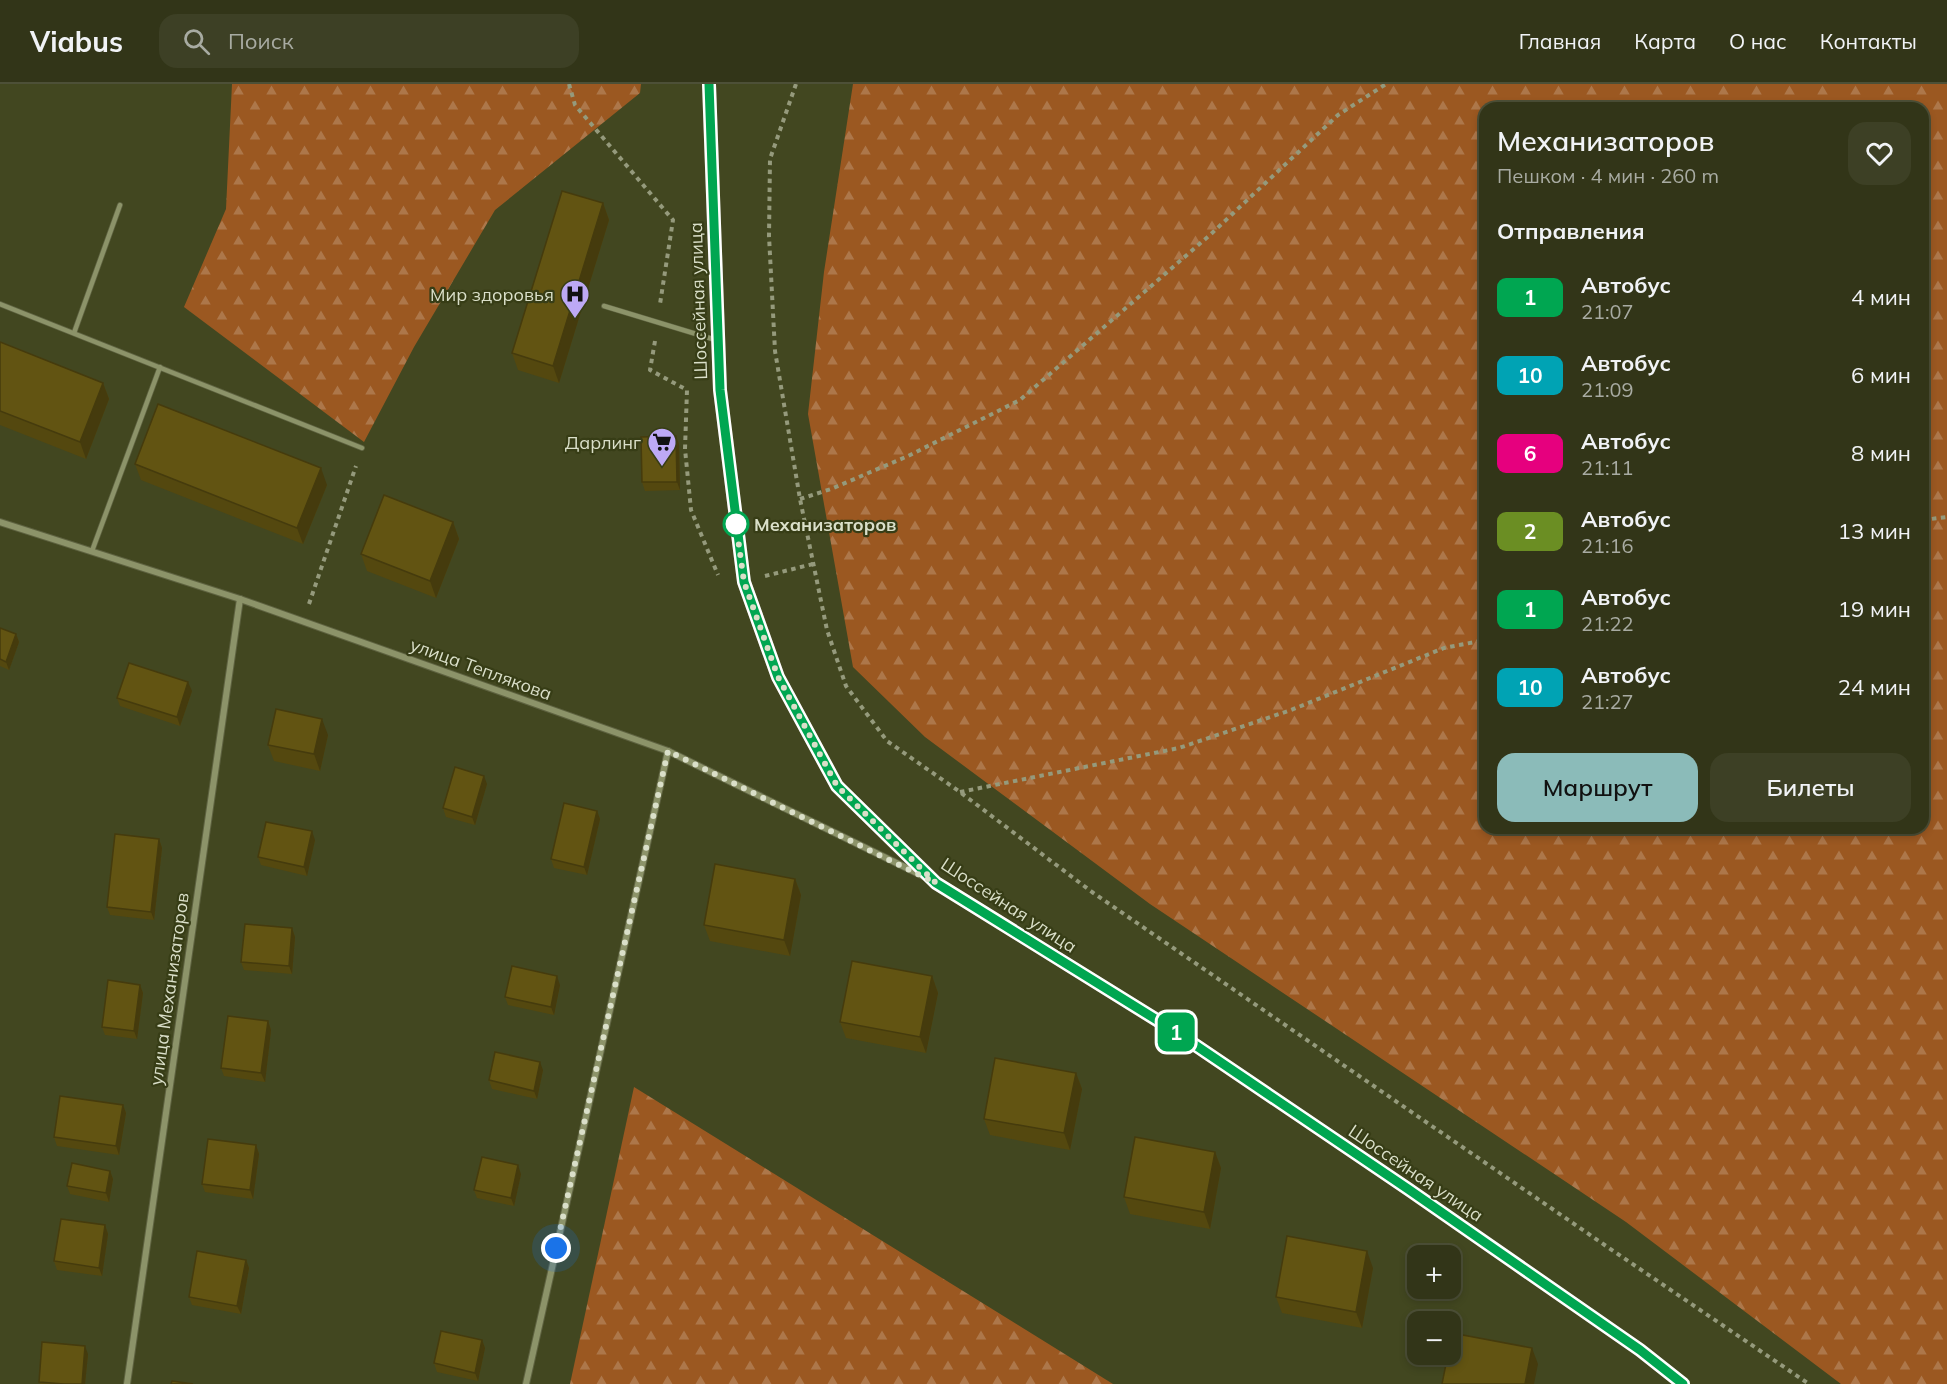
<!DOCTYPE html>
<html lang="ru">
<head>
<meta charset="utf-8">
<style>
	:root { --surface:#323518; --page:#3d4025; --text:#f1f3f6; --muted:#a8aba2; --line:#4d5037; --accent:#8bbbb9 }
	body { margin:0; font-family:Mulish,sans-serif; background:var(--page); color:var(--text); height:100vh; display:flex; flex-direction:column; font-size:22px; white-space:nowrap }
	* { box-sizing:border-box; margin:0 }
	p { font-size:20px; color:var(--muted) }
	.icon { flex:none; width:33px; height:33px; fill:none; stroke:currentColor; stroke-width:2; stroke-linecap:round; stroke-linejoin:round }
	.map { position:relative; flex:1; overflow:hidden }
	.details { position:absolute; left:1479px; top:18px; width:450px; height:732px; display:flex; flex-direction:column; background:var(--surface); border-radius:18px; box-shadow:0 3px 9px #0003,0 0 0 2px var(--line) }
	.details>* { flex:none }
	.badge { padding:0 12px; border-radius:9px; font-size:21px; line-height:39px }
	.tools { position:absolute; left:1407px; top:1161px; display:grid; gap:12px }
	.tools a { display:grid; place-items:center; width:54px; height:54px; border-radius:12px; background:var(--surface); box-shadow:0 3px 9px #0003,0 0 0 2px var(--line); font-size:30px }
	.you { position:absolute; width:30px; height:30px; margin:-15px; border:4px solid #fff; border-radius:50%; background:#1a73e8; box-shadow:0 0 0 9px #1a73e833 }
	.map>.badge { position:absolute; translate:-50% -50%; box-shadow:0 0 0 3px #fff }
	h2 { padding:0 18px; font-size:22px; line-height:54px }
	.round { display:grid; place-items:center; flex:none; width:63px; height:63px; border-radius:18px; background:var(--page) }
	.overview { display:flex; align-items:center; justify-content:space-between; height:102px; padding:0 18px }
	h1 { font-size:28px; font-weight:600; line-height:45px }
	.primary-button { display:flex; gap:12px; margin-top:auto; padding:12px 18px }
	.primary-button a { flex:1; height:69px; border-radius:18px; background:var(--accent); color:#111; font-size:24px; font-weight:600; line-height:69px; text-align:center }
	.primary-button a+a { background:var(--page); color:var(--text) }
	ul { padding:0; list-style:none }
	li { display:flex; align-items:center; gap:18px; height:78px; padding:0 18px }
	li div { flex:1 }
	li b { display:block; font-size:22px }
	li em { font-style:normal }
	li .badge { min-width:66px; font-weight:700; text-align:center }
	header { display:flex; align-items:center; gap:36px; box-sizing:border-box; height:84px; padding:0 30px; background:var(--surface); border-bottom:2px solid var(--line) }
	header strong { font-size:28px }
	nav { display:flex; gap:33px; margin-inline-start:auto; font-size:21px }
	.search { width:420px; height:54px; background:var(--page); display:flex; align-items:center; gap:15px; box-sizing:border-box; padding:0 21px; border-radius:18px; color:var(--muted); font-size:22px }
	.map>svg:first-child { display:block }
	.forest { fill:url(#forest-firs); fill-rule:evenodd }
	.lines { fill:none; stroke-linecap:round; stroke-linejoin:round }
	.lane-casing { stroke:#5e6240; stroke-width:6 }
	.street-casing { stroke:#5e6240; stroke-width:8 }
	.secondary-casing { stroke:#5e6240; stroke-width:14 }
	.path { stroke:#959a7c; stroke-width:4; stroke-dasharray:4.5 4.5; stroke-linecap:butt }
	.lane { stroke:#8c9369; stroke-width:4.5 }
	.street { stroke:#8c9369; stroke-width:6 }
	.secondary { stroke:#8c9369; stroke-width:12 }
	.wall { fill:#54480f }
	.shaded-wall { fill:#453b0d }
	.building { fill:#625412; stroke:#453b0d; stroke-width:1.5 }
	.line-casing { stroke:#fff; stroke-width:14 }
	.line { stroke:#00a651; stroke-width:9 }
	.walk { stroke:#dadfc9; stroke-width:6; stroke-dasharray:0 10.8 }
	.stop-dot { fill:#fff; stroke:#00a651; stroke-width:3 }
	.labels { text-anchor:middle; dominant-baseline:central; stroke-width:4.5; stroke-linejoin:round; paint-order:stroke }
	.poi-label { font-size:18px; fill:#dadfc9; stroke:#373d16; text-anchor:end }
	.street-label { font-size:18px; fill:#dadfc9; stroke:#373d16 }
	.stop-label { font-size:18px; font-weight:bold; fill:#dadfc9; stroke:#373d16; text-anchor:start }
</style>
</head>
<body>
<header>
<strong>Viabus</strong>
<div class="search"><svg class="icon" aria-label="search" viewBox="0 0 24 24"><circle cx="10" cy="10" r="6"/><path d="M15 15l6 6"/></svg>Поиск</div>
<nav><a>Главная</a><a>Карта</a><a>О нас</a><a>Контакты</a></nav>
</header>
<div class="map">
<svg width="1947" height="1300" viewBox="0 0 1947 1300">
	<defs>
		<pattern id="forest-firs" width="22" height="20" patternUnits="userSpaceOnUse" patternTransform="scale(1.5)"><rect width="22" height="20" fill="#9b5821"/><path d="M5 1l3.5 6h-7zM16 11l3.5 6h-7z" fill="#ad774a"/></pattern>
	</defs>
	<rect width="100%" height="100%" fill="#424720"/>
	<g class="forest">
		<polygon points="232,0 641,0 640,9 495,126 414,263 364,358 184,223 226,125"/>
		<path d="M 853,0 L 1947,0 L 1947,1300 L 1841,1300 L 1626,1138 L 1150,820 L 925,653 L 853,583 L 808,330 L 824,188 ZM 1485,24 L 1923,24 L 1923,744 L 1485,744 Z"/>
		<polygon points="634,1003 1113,1300 570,1300"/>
	</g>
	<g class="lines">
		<g class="lane-casing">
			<g id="lane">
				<polyline points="0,220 362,364"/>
				<polyline points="604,222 716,256"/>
				<polyline points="74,249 120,121"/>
				<polyline points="92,467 160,283"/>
			</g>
		</g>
		<g class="street-casing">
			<g id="street">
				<polyline points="0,438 240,515 668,667 925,793"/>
				<polyline points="127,1300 240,515"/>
				<polyline points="526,1300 668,667"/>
			</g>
		</g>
		<g class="secondary-casing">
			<polyline id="secondary" points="709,0 720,306 744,498 778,593 837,702 936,799 1173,946 1408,1105 1640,1266 1683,1300"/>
		</g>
		<g class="path">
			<polyline points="569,0 575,21 673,136 660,220"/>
			<polyline points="796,0 770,75 769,152 775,267 800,415 827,546 846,602 887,657 960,708 1092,808 1609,1164 1809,1300"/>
			<polyline points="655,257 650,286 687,306 685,365 691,426 718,491"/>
			<polyline points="800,415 831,405 908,372 1020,316 1211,150 1338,31 1386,0"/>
			<polyline points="1923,436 1947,433"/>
			<polyline points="765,492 813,480"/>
			<polyline points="309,520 356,382"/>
			<polyline points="960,708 1179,664 1291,626 1444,564 1485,556"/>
		</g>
		<use href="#lane" class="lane"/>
		<use href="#street" class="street"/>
		<use href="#secondary" class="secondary"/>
	</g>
	<g class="wall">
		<polygon points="603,119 609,136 559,299 518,286 512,269"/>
		<polygon points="0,258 103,299 109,315 86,375 0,341"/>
		<polygon points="676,352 679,360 680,406 645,407 642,398"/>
		<polygon points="135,380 327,401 303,460 141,396"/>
		<polygon points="453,438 459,455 436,514 367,487 361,470"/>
		<polygon points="0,544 16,550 19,558 9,586 0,582"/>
		<polygon points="192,607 180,642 120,622 117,614"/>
		<polygon points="328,651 320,687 274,677 268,661"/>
		<polygon points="487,700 475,741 446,733 443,724"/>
		<polygon points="597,727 600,735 587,791 554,784 551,775"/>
		<polygon points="159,755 162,764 154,836 110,831 107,823"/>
		<polygon points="315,756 307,792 261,781 258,773"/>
		<polygon points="795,795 801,811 790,872 710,857 704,841"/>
		<polygon points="292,844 295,853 292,890 244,886 241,878"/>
		<polygon points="932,892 938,909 926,969 846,954 840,938"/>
		<polygon points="140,901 143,909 137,955 105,951 102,943"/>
		<polygon points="560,901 554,931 508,921 505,913"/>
		<polygon points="268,937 271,946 265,998 224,992 221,984"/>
		<polygon points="543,986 537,1015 492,1005 489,996"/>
		<polygon points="1076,989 1082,1005 1070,1066 990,1051 984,1035"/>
		<polygon points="123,1021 126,1029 119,1071 57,1062 54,1053"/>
		<polygon points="256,1061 259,1070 253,1115 205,1108 202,1100"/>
		<polygon points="1215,1068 1221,1084 1210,1145 1130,1130 1124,1113"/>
		<polygon points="110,1087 113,1095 109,1118 70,1110 67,1102"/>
		<polygon points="521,1090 514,1122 477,1114 474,1106"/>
		<polygon points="105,1141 108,1150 102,1192 57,1186 54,1177"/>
		<polygon points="246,1176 249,1184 241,1230 192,1221 189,1213"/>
		<polygon points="1373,1184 1362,1244 1282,1229 1276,1213"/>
		<polygon points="482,1256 485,1264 478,1297 437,1288 434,1279"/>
		<polygon points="88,1270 85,1300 40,1300 39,1298"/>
	</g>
	<g class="shaded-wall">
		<polygon points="603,119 609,136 559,299 553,282"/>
		<polygon points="103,299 109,315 86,375 80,358"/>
		<polygon points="676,352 679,360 680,406 677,398"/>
		<polygon points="321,384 327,401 303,460 297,444"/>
		<polygon points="453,438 459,455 436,514 430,497"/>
		<polygon points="16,550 19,558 9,586 6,578"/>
		<polygon points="188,598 192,607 180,642 177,633"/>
		<polygon points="322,635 328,651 320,687 314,670"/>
		<polygon points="484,692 487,700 475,741 472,733"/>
		<polygon points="597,727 600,735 587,791 584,783"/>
		<polygon points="312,747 315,756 307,792 304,783"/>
		<polygon points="159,755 162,764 154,836 151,828"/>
		<polygon points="795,795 801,811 790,872 784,856"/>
		<polygon points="292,844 295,853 292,890 289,882"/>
		<polygon points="557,892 560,901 554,931 551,923"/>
		<polygon points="932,892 938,909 926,969 920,953"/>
		<polygon points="140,901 143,909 137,955 134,947"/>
		<polygon points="268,937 271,946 265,998 261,989"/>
		<polygon points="540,978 543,986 537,1015 534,1007"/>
		<polygon points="1076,989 1082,1005 1070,1066 1064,1049"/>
		<polygon points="123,1021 126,1029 119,1071 116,1062"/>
		<polygon points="256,1061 259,1070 253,1115 250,1106"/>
		<polygon points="1215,1068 1221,1084 1210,1145 1204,1128"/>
		<polygon points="518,1081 521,1090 514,1122 511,1114"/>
		<polygon points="110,1087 113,1095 109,1118 106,1109"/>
		<polygon points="105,1141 108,1150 102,1192 99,1184"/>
		<polygon points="1367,1167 1373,1184 1362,1244 1356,1228"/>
		<polygon points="246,1176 249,1184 241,1230 237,1222"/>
		<polygon points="482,1256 485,1264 478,1297 475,1289"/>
		<polygon points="85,1262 88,1270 85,1300 82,1300"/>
		<polygon points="1532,1264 1538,1280 1534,1300 1525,1300"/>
	</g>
	<g class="building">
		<polygon points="562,107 603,119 553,282 512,269"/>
		<polygon points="0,258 103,299 80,358 0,327"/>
		<polygon points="158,320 321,384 297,444 135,380"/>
		<polygon points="676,352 677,398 642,398 641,353"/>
		<polygon points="384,411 453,438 430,497 361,470"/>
		<polygon points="0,544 16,550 6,578 0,575"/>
		<polygon points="129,579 188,598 177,633 117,614"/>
		<polygon points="276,625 322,635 314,670 268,661"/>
		<polygon points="455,683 484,692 472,733 443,724"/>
		<polygon points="564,719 597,727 584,783 551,775"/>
		<polygon points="266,738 312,747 304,783 258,773"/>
		<polygon points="115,750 159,755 151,828 107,823"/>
		<polygon points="715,780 795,795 784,856 704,841"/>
		<polygon points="245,840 292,844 289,882 241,878"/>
		<polygon points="852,877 932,892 920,953 840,938"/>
		<polygon points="512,882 557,892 551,923 505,913"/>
		<polygon points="108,896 140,901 134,947 102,943"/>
		<polygon points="228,932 268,937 261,989 221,984"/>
		<polygon points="495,968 540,978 534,1007 489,996"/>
		<polygon points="995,974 1076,989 1064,1049 984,1035"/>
		<polygon points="60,1012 123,1021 116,1062 54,1053"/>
		<polygon points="1135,1053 1215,1068 1204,1128 1124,1113"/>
		<polygon points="208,1055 256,1061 250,1106 202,1100"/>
		<polygon points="482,1073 518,1081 511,1114 474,1106"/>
		<polygon points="72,1079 110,1087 106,1109 67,1102"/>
		<polygon points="61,1135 105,1141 99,1184 54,1177"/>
		<polygon points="1287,1152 1367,1167 1356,1228 1276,1213"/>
		<polygon points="197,1167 246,1176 237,1222 189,1213"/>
		<polygon points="441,1247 482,1256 475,1289 434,1279"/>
		<polygon points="1452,1249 1532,1264 1525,1300 1442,1300 1448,1270 1450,1270 1450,1257"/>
		<polygon points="42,1258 85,1262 82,1300 64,1300 39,1298"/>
		<polygon points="172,1297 193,1300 171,1300"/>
	</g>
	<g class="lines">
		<g class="line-casing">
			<polyline id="line" points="709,0 720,306 744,498 778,593 837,702 936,799 1173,946 1408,1105 1640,1266 1683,1300"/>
		</g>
		<use href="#line" class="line"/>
		<polyline class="walk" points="556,1164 668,667 936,799 837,702 778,593 744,498 736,440"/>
	</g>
	<defs>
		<g id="hospital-pin" transform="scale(1.5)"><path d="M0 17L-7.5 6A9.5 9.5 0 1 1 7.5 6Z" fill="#bda9f5" stroke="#373d16"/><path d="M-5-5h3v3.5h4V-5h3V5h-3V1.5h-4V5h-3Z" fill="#111"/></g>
		<g id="supermarket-pin" transform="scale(1.5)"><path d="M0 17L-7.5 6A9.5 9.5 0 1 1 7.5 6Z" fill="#bda9f5" stroke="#373d16"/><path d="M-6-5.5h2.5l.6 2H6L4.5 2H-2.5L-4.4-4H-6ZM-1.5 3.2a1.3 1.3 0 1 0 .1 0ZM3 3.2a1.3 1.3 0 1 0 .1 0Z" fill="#111"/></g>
	</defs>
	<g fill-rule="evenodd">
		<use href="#hospital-pin" x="575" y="210"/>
		<use href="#supermarket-pin" x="662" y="358"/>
	</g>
	<circle class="stop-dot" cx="736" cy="440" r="12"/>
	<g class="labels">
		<g class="poi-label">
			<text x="554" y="210">Мир здоровья</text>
			<text x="641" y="358">Дарлинг</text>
		</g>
		<g class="street-label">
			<text transform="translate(698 217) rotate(-92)">Шоссейная улица</text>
			<text transform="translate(481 585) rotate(20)">улица Теплякова</text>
			<text transform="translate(1009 821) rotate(33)">Шоссейная улица</text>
			<text transform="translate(169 905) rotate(-82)">улица Механизаторов</text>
			<text transform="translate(1416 1089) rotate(34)">Шоссейная улица</text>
		</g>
		<g class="stop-label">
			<text x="754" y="440">Механизаторов</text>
		</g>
	</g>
</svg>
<div class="tools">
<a>+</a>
<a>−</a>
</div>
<div class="you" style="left:556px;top:1164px"></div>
<b class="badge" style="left:1176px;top:948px;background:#00a651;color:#fff">1</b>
<section class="details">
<div class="overview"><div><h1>Механизаторов</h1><p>Пешком · 4 мин · 260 m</p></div><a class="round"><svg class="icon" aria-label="heart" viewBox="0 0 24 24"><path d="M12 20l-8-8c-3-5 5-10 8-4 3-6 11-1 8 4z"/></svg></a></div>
<h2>Отправления</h2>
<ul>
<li><span class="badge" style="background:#00a651;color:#fff">1</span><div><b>Автобус</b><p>21:07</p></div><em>4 мин</em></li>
<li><span class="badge" style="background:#00a3b4;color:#fff">10</span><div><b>Автобус</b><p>21:09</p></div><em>6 мин</em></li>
<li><span class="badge" style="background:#e6007e;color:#fff">6</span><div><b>Автобус</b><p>21:11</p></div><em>8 мин</em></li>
<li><span class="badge" style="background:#6b8e23;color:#fff">2</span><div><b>Автобус</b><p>21:16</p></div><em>13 мин</em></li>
<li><span class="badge" style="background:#00a651;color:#fff">1</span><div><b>Автобус</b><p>21:22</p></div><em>19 мин</em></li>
<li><span class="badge" style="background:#00a3b4;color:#fff">10</span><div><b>Автобус</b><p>21:27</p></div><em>24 мин</em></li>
</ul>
<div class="primary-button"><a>Маршрут</a><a>Билеты</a></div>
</section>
</div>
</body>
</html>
